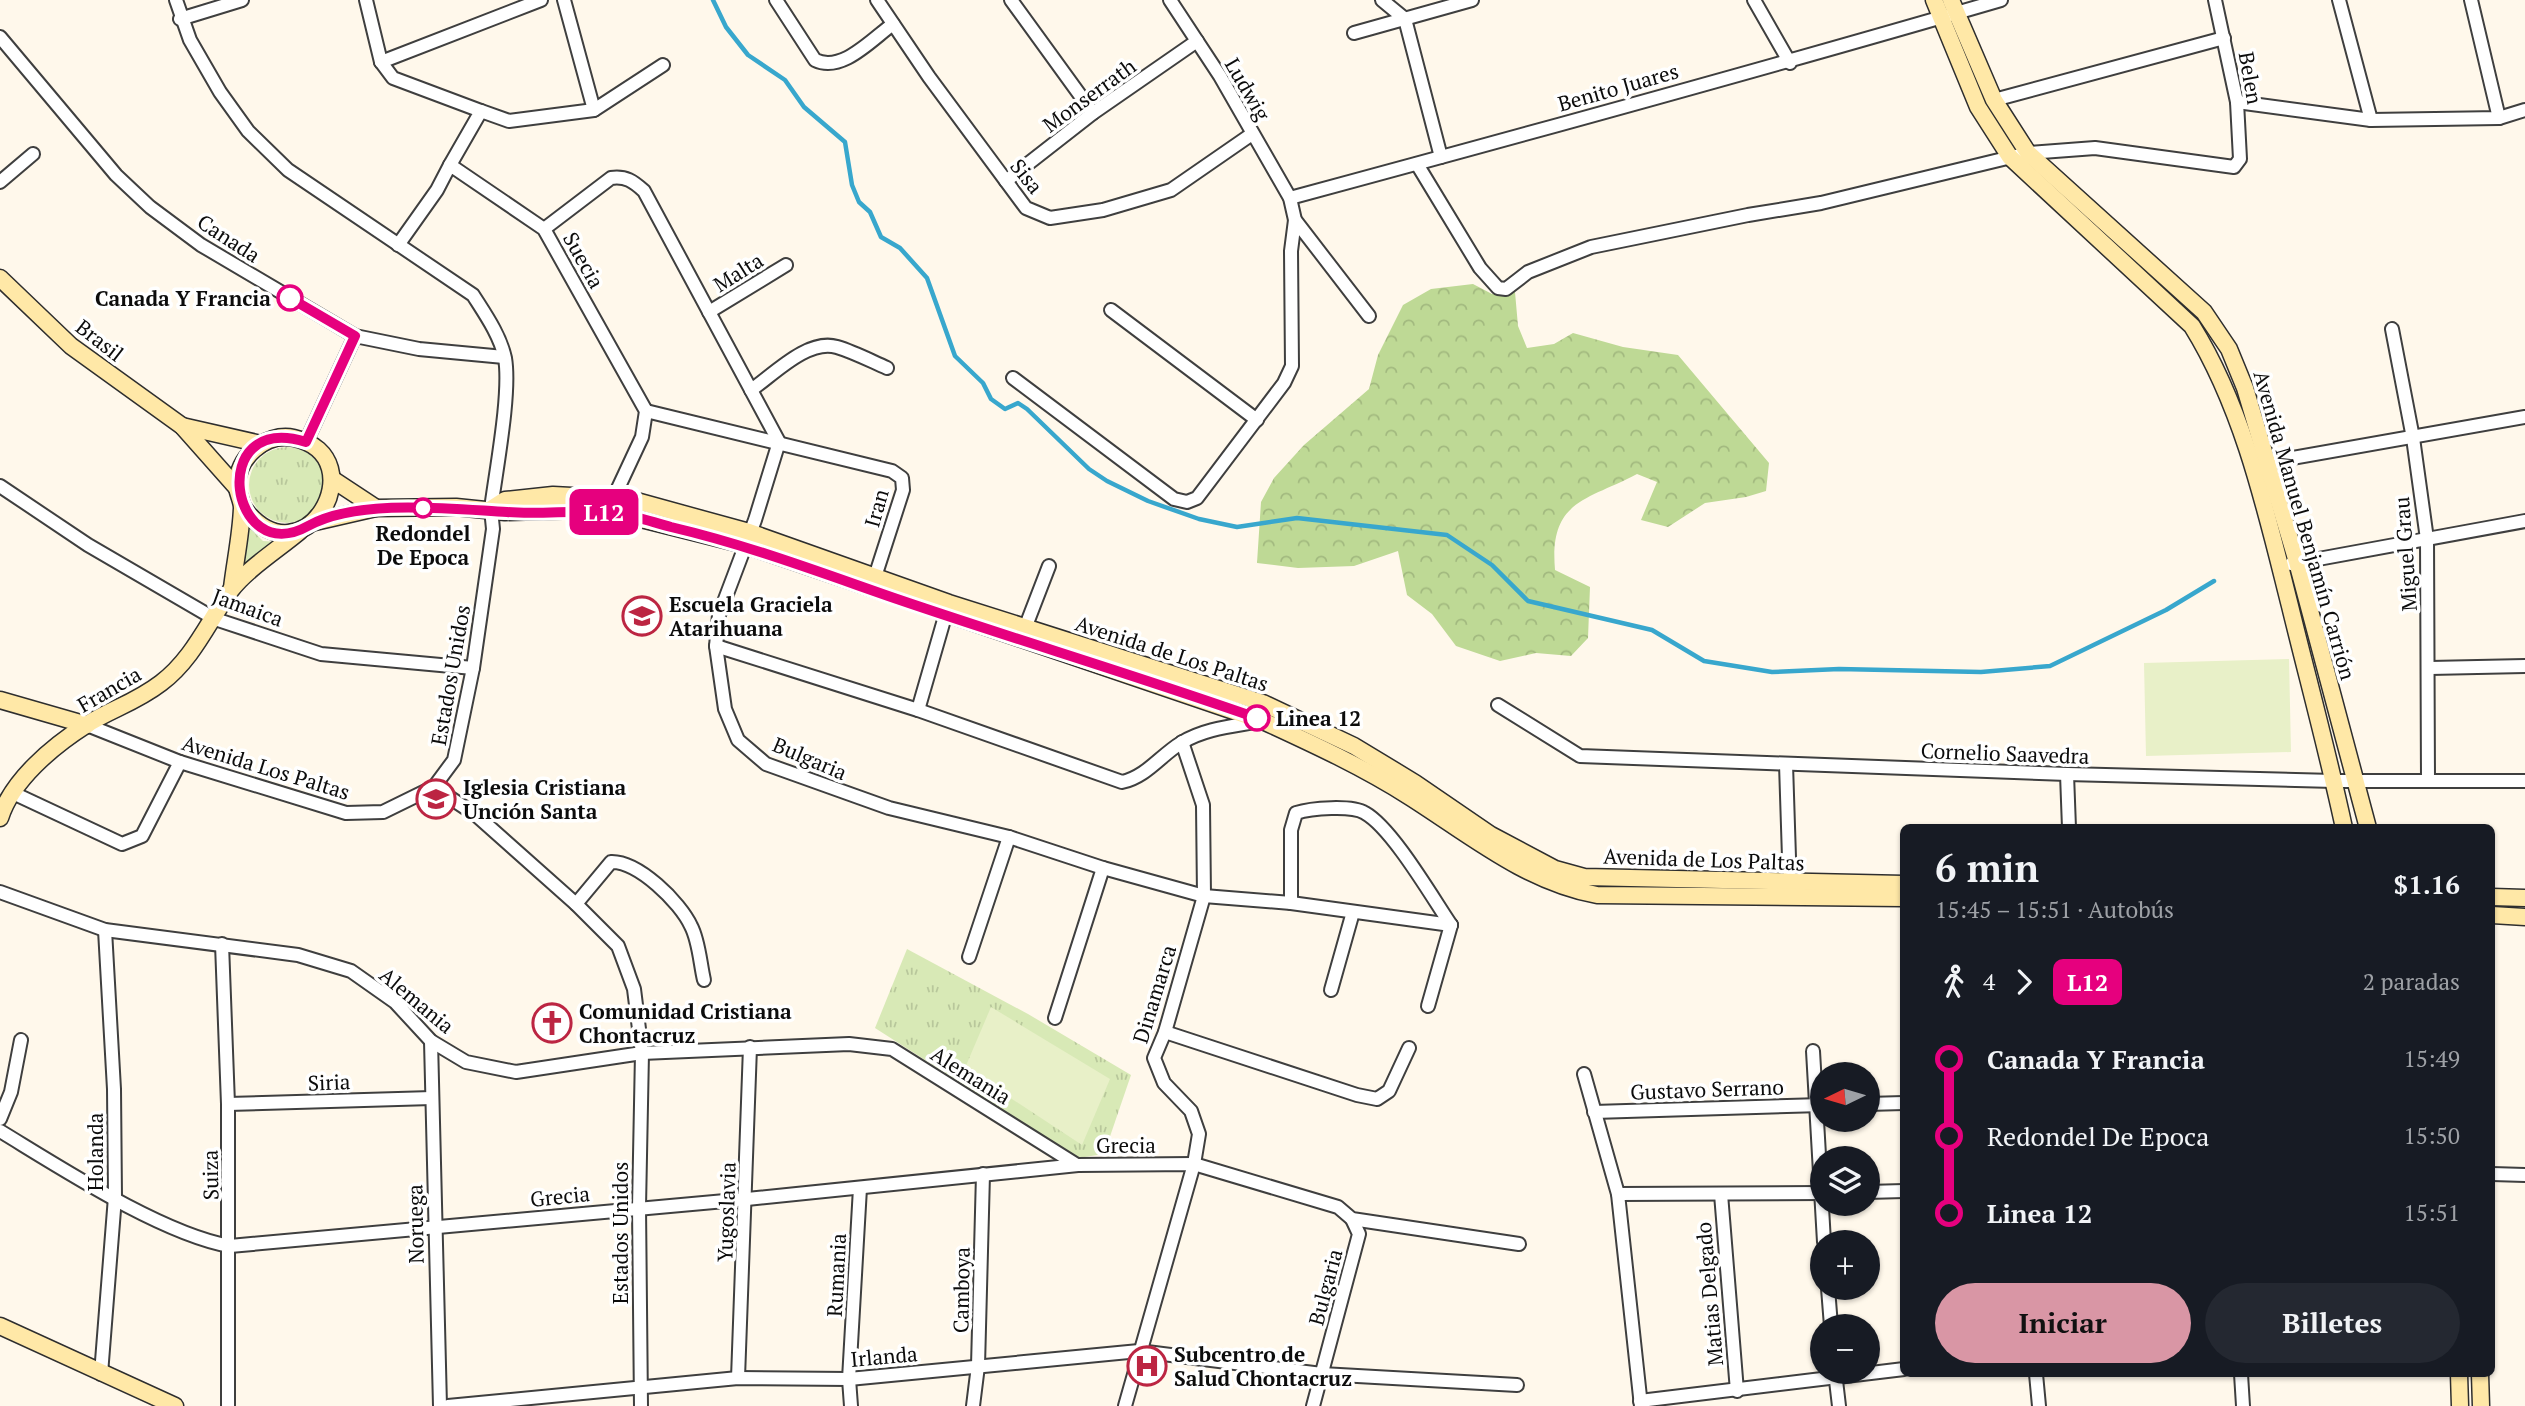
<!DOCTYPE html>
<html lang="es">
<head>
<meta charset="utf-8">
<style>
	:root { --surface:#171b24; --page:#242831; --text:#f1f3f6; --muted:#9ea1a6; --accent:#d996a5 }
	body { margin:0; font-family:"PT Serif",serif; background:var(--page); color:var(--text); height:100vh; display:flex; flex-direction:column; font-size:26px; white-space:nowrap }
	* { box-sizing:border-box; margin:0 }
	p { font-size:23px; color:var(--muted) }
	.icon { flex:none; width:38px; height:38px; fill:none; stroke:currentColor; stroke-width:2; stroke-linecap:round; stroke-linejoin:round }
	.map { position:relative; flex:1; overflow:hidden }
	.sheet { position:absolute; left:1900px; top:824px; width:595px; height:553px; display:flex; flex-direction:column; background:var(--surface); border-radius:10px; box-shadow:0 2px 5px #0004 }
	.sheet>* { flex:none }
	.badge { padding:0 14px; border-radius:10px; font-size:24px; line-height:46px }
	.needle { width:46px; rotate:265deg }
	.buttons { position:absolute; left:1810px; top:1062px; display:grid; gap:14px }
	.buttons a { display:grid; place-items:center; width:70px; height:70px; border-radius:50%; background:var(--surface); box-shadow:0 2px 5px #0004; font-size:35px }
	.map>.badge { position:absolute; translate:-50% -50%; box-shadow:0 0 0 4px #fff }
	.legs { display:flex; align-items:center; gap:10px; height:77px; padding:0 35px; font-size:23px }
	.legs p { margin-inline-start:auto }
	.overview { display:flex; align-items:center; justify-content:space-between; height:119px; padding:0 35px }
	h1 { font-size:38px; font-weight:700; line-height:52px }
	.button { display:flex; gap:14px; margin-top:auto; padding:14px 35px }
	.button a { flex:1; height:80px; border-radius:42px; background:var(--accent); color:#111; font-size:28px; font-weight:700; line-height:80px; text-align:center }
	.button a+a { background:var(--page); color:var(--text) }
	ul { padding:0 35px; list-style:none }
	li { display:flex; align-items:center; gap:24px; height:77px; font-size:26px }
	li i { display:grid; place-items:center; width:10px; height:100%; margin:0 9px; background:currentColor }
	li i::after { content:''; width:18px; height:18px; margin:-9px; border:5px solid; border-radius:50%; background:var(--surface) }
	li p { margin-inline-start:auto }
	li:first-child i { background:linear-gradient(#0000 50%,currentColor 0) }
	li:last-child i { background:linear-gradient(currentColor 50%,#0000 0) }
	.map>svg:first-child { display:block }
	.forest { fill:url(#forest-crowns) }
	.park { fill:url(#park-tufts) }
	.pitch { fill:#e8f0c8 }
	.lines { fill:none; stroke-linecap:round; stroke-linejoin:round }
	.stream { stroke:#38a7cd; stroke-width:4.5 }
	.street-casing { stroke:#3f3f3f; stroke-width:16 }
	.secondary-casing { stroke:#2e2e2e; stroke-width:19 }
	.street { stroke:#fff; stroke-width:12 }
	.secondary { stroke:#ffe8a7; stroke-width:16 }
	.line-1-casing { stroke:#fff; stroke-width:16 }
	.line-1 { stroke:#e6007e; stroke-width:10 }
	.stop-1-dot { fill:#fff; stroke:#e6007e; stroke-width:3.5 }
	.labels { text-anchor:middle; dominant-baseline:central; stroke-width:7; stroke-linejoin:round; paint-order:stroke }
	.street-label { font-size:21px; fill:#0c0c0c; stroke:#fff }
	.stop-label { font-size:21px; font-weight:bold; fill:#0c0c0c; stroke:#fff; text-anchor:end }
	.poi-label { font-size:21px; font-weight:bold; fill:#0c0c0c; stroke:#fff; text-anchor:start }
</style>
</head>
<body>
<div class="map">
<svg width="2525" height="1406" viewBox="0 0 2525 1406">
	<defs>
		<pattern id="forest-crowns" width="20" height="18" patternUnits="userSpaceOnUse" patternTransform="scale(1.75)"><rect width="20" height="18" fill="#bed995"/><path d="M2 6a3 3 0 1 1 6 0M12 15a3 3 0 1 1 6 0" fill="none" stroke="#a2b97f"/></pattern>
		<pattern id="park-tufts" width="24" height="20" patternUnits="userSpaceOnUse" patternTransform="scale(1.75)"><rect width="24" height="20" fill="#d8e9b6"/><path d="M3 7l-1-3M5 7V3M7 7l1-3M15 17l-1-3M17 17v-4M19 17l1-3" fill="none" stroke="#b8c79b"/></pattern>
	</defs>
	<rect width="100%" height="100%" fill="#fff8eb"/>
	<path class="forest" d="M 1473,284 L 1492,294 L 1515,292 L 1518,326 L 1527,348 L 1554,344 L 1573,333 L 1623,347 L 1678,355 L 1769,463 L 1766,491 L 1746,497 L 1705,503 L 1668,527 L 1641,520 L 1657,482 L 1637,474 C 1586,501 1549,500 1555,570 L 1590,587 L 1588,638 L 1571,656 L 1536,653 L 1500,661 L 1456,646 L 1432,614 L 1407,595 L 1398,551 L 1354,566 L 1298,568 L 1257,563 L 1261,502 L 1274,478 L 1304,445 L 1369,389 L 1378,355 L 1403,305 L 1431,289 Z"/>
	<g class="park">
		<circle cx="287" cy="485" r="38"/>
		<polygon points="246,524 263,541 279,542 244,569"/>
		<polygon points="907,949 1028,1014 1131,1075 1104,1154 1078,1158 875,1028"/>
	</g>
	<g class="pitch">
		<polygon points="2289,659 2291,752 2146,756 2144,663"/>
		<polygon points="991,1007 1110,1079 1082,1145 965,1068"/>
	</g>
	<g class="lines">
		<polyline class="stream" points="713,0 726,27 748,55 785,80 804,107 845,142 852,185 859,202 870,212 881,237 900,248 927,278 955,356 983,383 991,399 1005,409 1018,403 1027,409 1089,469 1107,481 1148,501 1199,519 1237,527 1297,518 1447,535 1492,565 1528,601 1652,630 1704,661 1772,672 1839,669 1981,672 2050,666 2166,610 2214,581"/>
		<g class="street-casing">
			<g id="street">
				<polyline points="366,0 381,62 393,78 481,111 450,165"/>
				<polyline points="564,0 594,110"/>
				<path d="M 776,0 L 815,60 C 842,73 871,40 893,24"/>
				<polyline points="877,0 929,77 1026,208 1050,218 1103,210 1171,190 1252,134"/>
				<polyline points="1011,0 1093,113"/>
				<polyline points="1170,0 1220,76 1290,198 1295,220 1369,316"/>
				<polyline points="1382,0 1405,19 1441,157"/>
				<polyline points="1754,0 1790,63"/>
				<polyline points="2339,0 2371,120"/>
				<polyline points="2471,0 2499,118"/>
				<polyline points="180,19 242,0"/>
				<polyline points="1354,33 1472,0"/>
				<polyline points="0,37 116,175 150,207 201,245 355,336 419,349 504,357"/>
				<polyline points="381,62 541,0"/>
				<polyline points="1994,100 2224,38"/>
				<polyline points="2237,102 2371,120 2499,118 2525,110"/>
				<polyline points="481,111 509,121 594,110 663,65"/>
				<polyline points="1417,164 1480,268 1498,288 1506,289 1528,272 1591,247 1748,215 1821,203 2028,153 2095,148 2234,167 2240,159 2237,102 2215,0"/>
				<polyline points="1006,181 1093,113 1197,41"/>
				<polyline points="0,182 33,154"/>
				<path d="M 1290,198 C 1527,134 1764,69 2001,0"/>
				<path d="M 544,229 L 611,178 C 626,176 633,181 644,191 L 779,442 L 755,520 L 719,615 L 716,646 L 725,709 L 738,740 L 766,764 L 889,808 L 1009,837 L 1103,868 L 1204,896 L 1291,903 L 1451,925"/>
				<polyline points="398,245 437,190 450,165 544,229 646,411 642,437 614,497"/>
				<polyline points="1111,310 1257,420"/>
				<polyline points="709,312 786,265"/>
				<polyline points="2392,329 2413,438 2427,539 2428,780"/>
				<polyline points="1013,378 1174,499 1187,502 1197,498 1284,383 1292,366 1291,251 1295,220"/>
				<path d="M 751,390 C 773,375 808,338 837,347 C 854,352 871,361 887,368"/>
				<polyline points="646,411 892,471 902,478 903,490 873,583"/>
				<polyline points="306,442 355,336"/>
				<polyline points="2258,464 2525,417"/>
				<polyline points="0,486 88,545 215,619 321,654 473,668"/>
				<polyline points="2291,564 2525,521"/>
				<polyline points="1022,636 1049,566"/>
				<path d="M 716,646 L 918,710 L 1122,782 C 1146,777 1161,755 1181,743 C 1205,728 1235,726 1261,721"/>
				<polyline points="2430,668 2525,666"/>
				<polyline points="1498,705 1580,756 2067,774 2334,781 2525,781"/>
				<polyline points="918,710 948,606"/>
				<path d="M 87,725 L 180,762 L 346,813 L 383,812 L 434,787 L 454,760 L 473,668 L 493,529 L 491,509 C 496,470 511,393 505,358 C 500,335 485,314 473,295 L 288,170 L 248,131 L 220,92 L 190,40 L 176,0"/>
				<polyline points="1786,764 1790,889"/>
				<polyline points="2067,774 2069,828"/>
				<polyline points="434,787 476,815 576,904 618,946 634,989 642,1053 639,1207 641,1406"/>
				<polyline points="13,793 122,844 142,836 180,762"/>
				<polyline points="0,892 105,930 298,955 351,971 395,1002 431,1041 466,1062 516,1072 642,1053 849,1044 892,1049 1077,1165"/>
				<path d="M 1291,903 L 1291,830 L 1296,813 C 1311,808 1352,805 1365,813 C 1392,828 1432,897 1451,925"/>
				<path d="M 576,904 L 611,862 C 638,861 680,902 691,926 C 699,941 700,963 704,980"/>
				<polyline points="222,944 228,1104 228,1406"/>
				<polyline points="969,957 1009,837"/>
				<polyline points="1331,990 1353,912"/>
				<polyline points="1428,1006 1451,925"/>
				<polyline points="1055,1018 1103,868"/>
				<polyline points="1165,1032 1357,1095 1377,1099 1389,1091 1409,1048"/>
				<polyline points="431,1041 440,1406"/>
				<polyline points="1813,1051 1824,1242"/>
				<polyline points="1584,1074 1618,1194 1641,1406"/>
				<polyline points="228,1104 432,1098"/>
				<polyline points="1867,1104 1904,1103"/>
				<polyline points="1594,1112 1822,1105"/>
				<polyline points="0,1119 11,1092 21,1040"/>
				<path d="M 0,1131 C 61,1168 162,1234 230,1246 L 747,1199 L 1078,1165 L 1194,1164 L 1338,1207 L 1352,1219 L 1519,1244"/>
				<polyline points="2492,1174 2525,1175"/>
				<polyline points="1867,1192 1904,1191"/>
				<polyline points="1618,1194 1822,1193"/>
				<polyline points="1721,1194 1737,1391"/>
				<polyline points="1828,1288 1831,1326"/>
				<polyline points="1835,1372 1839,1406"/>
				<polyline points="101,1374 115,1197 114,1089 105,930"/>
				<polyline points="2036,1374 2039,1406"/>
				<polyline points="2241,1374 2243,1406"/>
				<polyline points="738,1378 750,1047"/>
				<polyline points="1640,1401 1904,1369"/>
				<polyline points="448,1406 738,1378 849,1379 1139,1351 1322,1374 1517,1385"/>
				<polyline points="851,1406 849,1379 860,1188"/>
				<polyline points="973,1406 978,1366 983,1174"/>
				<polyline points="1125,1406 1194,1164 1199,1134 1191,1111 1164,1083 1154,1058 1165,1032 1204,896 1203,805 1182,742"/>
				<polyline points="1313,1406 1359,1234 1352,1219"/>
			</g>
		</g>
		<g class="secondary-casing">
			<g id="secondary">
				<path d="M 1934,0 L 1978,107 L 2010,157 L 2192,326 C 2244,410 2266,511 2290,606 C 2308,680 2328,753 2344,828"/>
				<polyline points="1951,0 1994,100 2028,153 2204,312 2229,349 2245,388 2297,562 2368,828"/>
				<polyline points="0,278 71,346 182,426 237,488"/>
				<polyline points="182,426 261,444"/>
				<polyline points="332,479 376,508"/>
				<polyline points="491,509 505,500 553,495 629,499 749,532 949,603 1263,703 1354,746 1415,783 1491,835 1555,869 1584,877 1904,884"/>
				<path d="M 315,522 L 376,508 L 456,507 L 505,512 L 581,510 L 617,513 L 745,545 L 1263,721 C 1313,744 1363,767 1410,797 C 1470,835 1526,882 1597,895 L 1904,898"/>
				<path d="M 232,588 C 235,562 241,535 242,508 C 242,501 238,495 237,487 C 236,458 265,432 294,438 C 378,457 303,589 242,506"/>
				<polyline points="0,700 87,725"/>
				<path d="M 0,818 C 12,780 53,746 86,725 C 111,709 135,703 161,683 C 193,659 208,622 231,590 C 247,569 280,548 300,531"/>
				<polyline points="2492,897 2525,898"/>
				<polyline points="2492,915 2525,917"/>
				<polyline points="0,1326 175,1406"/>
				<polyline points="2459,1374 2460,1406"/>
				<polyline points="2480,1374 2481,1406"/>
			</g>
		</g>
		<use href="#street" class="street"/>
		<use href="#secondary" class="secondary"/>
	</g>
	<g class="lines">
		<g class="line-1-casing">
			<path id="line-1" d="M 290,298 L 355,336 L 306,442 C 205,411 230,570 308,526 C 358,498 452,509 507,512 C 543,515 578,509 614,513 C 633,515 652,522 671,527 C 748,545 822,573 897,599 C 1017,640 1138,676 1257,718"/>
		</g>
		<use href="#line-1" class="line-1"/>
	</g>
	<defs>
		<g id="school-ring" transform="scale(2.0125)"><circle r="9.5" fill="#fff" stroke="#bc2542" stroke-width="1.5"/><path d="M0-5L7-2L0 1L-7-2ZM-4 1L0 2.5L4 1V4Q0 6-4 4Z" fill="#bc2542"/></g>
		<g id="church-ring" transform="scale(2.0125)"><circle r="9.5" fill="#fff" stroke="#bc2542" stroke-width="1.5"/><path d="M-1.2-6h2.4v3.5h3.3v2.4h-3.3V6h-2.4V-.1h-3.3v-2.4h3.3Z" fill="#bc2542"/></g>
		<g id="hospital-ring" transform="scale(2.0125)"><circle r="9.5" fill="#fff" stroke="#bc2542" stroke-width="1.5"/><path d="M-5-5h3v3.5h4V-5h3V5h-3V1.5h-4V5h-3Z" fill="#bc2542"/></g>
	</defs>
	<g fill-rule="evenodd">
		<use href="#school-ring" x="642" y="616"/>
		<use href="#school-ring" x="436" y="799"/>
		<use href="#church-ring" x="552" y="1023"/>
		<use href="#hospital-ring" x="1147" y="1366"/>
	</g>
	<g class="stop-1-dot">
		<circle cx="290" cy="298" r="12"/>
		<circle cx="423" cy="508" r="9"/>
		<circle cx="1257" cy="718" r="12"/>
	</g>
	<g class="labels">
		<g class="street-label">
			<text transform="translate(2251 78) rotate(80)">Belen</text>
			<text transform="translate(1618 87) rotate(-16)">Benito Juares</text>
			<text transform="translate(1248 89) rotate(60)">Ludwig</text>
			<text transform="translate(1089 95) rotate(-36)">Monserrath</text>
			<text transform="translate(1027 176) rotate(51)">Sisa</text>
			<text transform="translate(229 238) rotate(33)">Canada</text>
			<text transform="translate(584 260) rotate(61)">Suecia</text>
			<text transform="translate(738 272) rotate(-32)">Malta</text>
			<text transform="translate(100 340) rotate(38)">Brasil</text>
			<text transform="translate(876 508) rotate(-74)">Iran</text>
			<text transform="translate(2305 525) rotate(74)">Avenida Manuel Benjamín Carrión</text>
			<text transform="translate(2405 554) rotate(-94)">Miguel Grau</text>
			<text transform="translate(248 607) rotate(20)">Jamaica</text>
			<text transform="translate(1172 653) rotate(18)">Avenida de Los Paltas</text>
			<text transform="translate(450 675) rotate(-80)">Estados Unidos</text>
			<text transform="translate(109 689) rotate(-30)">Francia</text>
			<text transform="translate(2005 753) rotate(2)">Cornelio Saavedra</text>
			<text transform="translate(810 758) rotate(23)">Bulgaria</text>
			<text transform="translate(266 767) rotate(17)">Avenida Los Paltas</text>
			<text transform="translate(1704 859) rotate(2)">Avenida de Los Paltas</text>
			<text transform="translate(1154 994) rotate(-73)">Dinamarca</text>
			<text transform="translate(417 1000) rotate(40)">Alemania</text>
			<text transform="translate(971 1075) rotate(32)">Alemania</text>
			<text transform="translate(329 1082) rotate(-2)">Siria</text>
			<text transform="translate(1707 1089) rotate(-2)">Gustavo Serrano</text>
			<text x="1126" y="1145">Grecia</text>
			<text transform="translate(95 1152) rotate(-90)">Holanda</text>
			<text transform="translate(210 1175) rotate(-91)">Suiza</text>
			<text transform="translate(560 1196) rotate(-6)">Grecia</text>
			<text transform="translate(726 1212) rotate(-88)">Yugoslavia</text>
			<text transform="translate(415 1224) rotate(-91)">Noruega</text>
			<text transform="translate(620 1233) rotate(-90)">Estados Unidos</text>
			<text transform="translate(836 1275) rotate(-87)">Rumania</text>
			<text transform="translate(1325 1287) rotate(-75)">Bulgaria</text>
			<text transform="translate(961 1290) rotate(-89)">Camboya</text>
			<text transform="translate(1709 1294) rotate(-95)">Matias Delgado</text>
			<text transform="translate(884 1356) rotate(-5)">Irlanda</text>
		</g>
		<g class="stop-label">
			<text x="271" y="298">Canada Y Francia</text>
			<text x="423" y="533" text-anchor="middle">Redondel<tspan x="423" dy="24">De Epoca</tspan></text>
			<text x="1276" y="718" text-anchor="start">Linea 12</text>
		</g>
		<g class="poi-label">
			<text x="669" y="604">Escuela Graciela<tspan x="669" dy="24">Atarihuana</tspan></text>
			<text x="463" y="787">Iglesia Cristiana<tspan x="463" dy="24">Unción Santa</tspan></text>
			<text x="579" y="1011">Comunidad Cristiana<tspan x="579" dy="24">Chontacruz</tspan></text>
			<text x="1174" y="1354">Subcentro de<tspan x="1174" dy="24">Salud Chontacruz</tspan></text>
		</g>
	</g>
</svg>
<div class="buttons">
<a><svg class="needle" viewBox="-14 -14 28 28"><path d="M0-13l5 13h-10z" fill="#e53935"/><path d="M0 13l5-13h-10z" fill="#9ea1a6"/></svg></a>
<a><svg class="icon" aria-label="layers" viewBox="0 0 24 24"><path d="M12 4l9 5-9 5-9-5zM3 14l9 5 9-5"/></svg></a>
<a>+</a>
<a>−</a>
</div>
<b class="badge" style="left:604px;top:512px;background:#e6007e;color:#fff">L12</b>
<section class="sheet">
<div class="overview"><div><h1>6 min</h1><p>15:45 – 15:51 · Autobús</p></div><b>$1.16</b></div>
<div class="legs"><svg class="icon" aria-label="walk" viewBox="0 0 24 24"><circle cx="13" cy="4" r="2"/><path d="M13 8l-2 6 4 7M11 14l-3 7M7 12l3-4h3l4 4"/></svg>4<svg class="icon" aria-label="forward" viewBox="0 0 24 24"><path d="M9 5l7 7-7 7"/></svg><b class="badge" style="background:#e6007e;color:#fff">L12</b><p>2 paradas</p></div>
<ul>
<li><i style="color:#e6007e"></i><b>Canada Y Francia</b><p>15:49</p></li>
<li><i style="color:#e6007e"></i><span>Redondel De Epoca</span><p>15:50</p></li>
<li><i style="color:#e6007e"></i><b>Linea 12</b><p>15:51</p></li>
</ul>
<div class="button"><a>Iniciar</a><a>Billetes</a></div>
</section>
</div>
</body>
</html>
